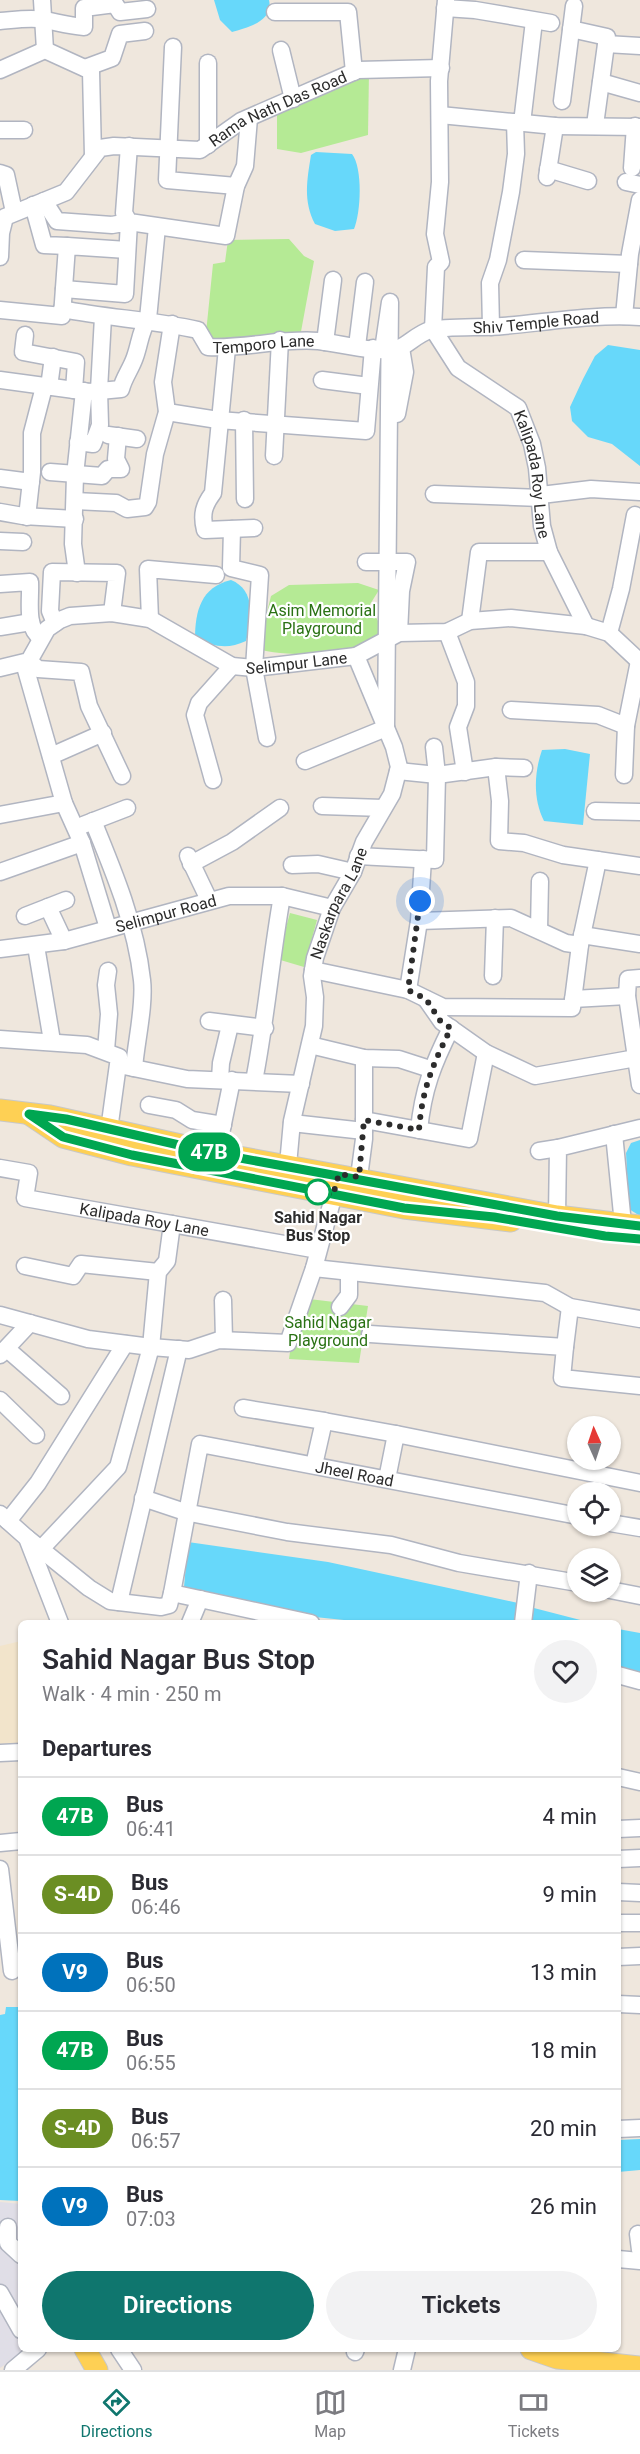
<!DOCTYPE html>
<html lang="en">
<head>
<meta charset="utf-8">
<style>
	:root { --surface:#fff; --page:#f2f2f3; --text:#2b2b33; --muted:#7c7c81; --line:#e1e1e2; --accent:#0f766e }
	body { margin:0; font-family:Roboto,sans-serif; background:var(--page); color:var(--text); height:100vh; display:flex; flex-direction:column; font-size:22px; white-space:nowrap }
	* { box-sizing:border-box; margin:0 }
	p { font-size:20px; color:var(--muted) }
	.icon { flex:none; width:33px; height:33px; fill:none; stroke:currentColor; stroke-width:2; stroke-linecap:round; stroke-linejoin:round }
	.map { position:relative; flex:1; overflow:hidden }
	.drawer { position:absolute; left:18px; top:1620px; width:603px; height:732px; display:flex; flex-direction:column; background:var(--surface); border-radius:9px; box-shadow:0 2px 4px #0004 }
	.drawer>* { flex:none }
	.badge { padding:0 12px; border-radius:20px; font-size:21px; line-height:39px }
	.needle { width:39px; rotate:357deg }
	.buttons { position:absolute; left:567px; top:1416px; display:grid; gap:12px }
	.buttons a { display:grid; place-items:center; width:54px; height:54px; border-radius:50%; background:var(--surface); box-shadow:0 2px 4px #0004; font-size:30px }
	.you { position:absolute; width:30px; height:30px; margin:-15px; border:4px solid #fff; border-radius:50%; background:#1a73e8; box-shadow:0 0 0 9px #1a73e833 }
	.map>.badge { position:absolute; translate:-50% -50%; box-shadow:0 0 0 3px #fff }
	h2 { padding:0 24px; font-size:22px; line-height:54px }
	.round { display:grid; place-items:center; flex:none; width:63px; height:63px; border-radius:32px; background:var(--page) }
	.summary { display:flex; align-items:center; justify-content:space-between; height:102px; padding:0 24px }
	h1 { font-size:28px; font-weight:600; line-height:45px }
	.cta { display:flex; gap:12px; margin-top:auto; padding:12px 24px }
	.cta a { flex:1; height:69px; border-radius:36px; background:var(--accent); color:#fff; font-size:24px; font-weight:600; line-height:69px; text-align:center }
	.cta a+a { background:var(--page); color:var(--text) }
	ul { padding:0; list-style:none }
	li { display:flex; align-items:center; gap:18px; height:78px; padding:0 24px; border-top:2px solid var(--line) }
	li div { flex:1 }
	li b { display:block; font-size:22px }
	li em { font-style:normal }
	li .badge { min-width:66px; font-weight:700; text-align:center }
	.dock { display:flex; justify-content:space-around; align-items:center; height:84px; border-top:2px solid var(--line); background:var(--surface); font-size:16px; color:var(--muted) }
	.dock a { display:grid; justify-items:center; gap:3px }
	.dock .selected { color:var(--accent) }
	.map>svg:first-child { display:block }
	.industrial { fill:#e0dee7 }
	.education { fill:#f2e4cb }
	.green { fill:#b5ea95 }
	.water { fill:#67d8fa }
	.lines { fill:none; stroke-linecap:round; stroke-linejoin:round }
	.minor-casing { stroke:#b1b5c1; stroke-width:19 }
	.major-casing { stroke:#c8c8c8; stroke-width:23 }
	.minor { stroke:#fff; stroke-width:16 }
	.major { stroke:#fed054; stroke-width:21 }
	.line-casing { stroke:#fff; stroke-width:14 }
	.line { stroke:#00a651; stroke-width:9 }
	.walk { stroke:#2c2c2c; stroke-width:6; stroke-dasharray:0 10.8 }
	.stop-dot { fill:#fff; stroke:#00a651; stroke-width:3 }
	.labels { text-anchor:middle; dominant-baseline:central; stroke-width:4.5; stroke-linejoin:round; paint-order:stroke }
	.street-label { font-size:16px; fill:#2c2c2c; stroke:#fff }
	.park-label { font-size:16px; fill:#2a7214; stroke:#fff }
	.stop-label { font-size:16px; font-weight:bold; fill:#2c2c2c; stroke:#fff }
</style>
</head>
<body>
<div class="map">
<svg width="640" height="2370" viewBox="0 0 640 2370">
	<rect width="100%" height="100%" fill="#efe7dd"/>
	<polygon class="industrial" points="0,2202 21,2204 21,2349 27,2349 0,2368"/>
	<polygon class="education" points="21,1641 21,1757 0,1757 0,1646"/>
	<g class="green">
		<polygon points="369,72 368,135 301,153 277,149 277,109"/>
		<polygon points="289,239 304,256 314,261 300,337 213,342 206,333 213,264 225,262 228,240"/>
		<path d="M 358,583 L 379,590 L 369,606 L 386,634 C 380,639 373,644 366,647 C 346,657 279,656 258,649 L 271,596 L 289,585 Z"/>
		<polygon points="290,913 317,920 304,967 277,959"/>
		<polygon points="309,1299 368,1306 359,1363 289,1359 291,1344"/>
	</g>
	<g class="water">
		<path d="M 214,0 L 269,0 C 274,21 247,28 232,32 L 220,20 Z"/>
		<path d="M 316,152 L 352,154 C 363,168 361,213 354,229 L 335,231 L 315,224 C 303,201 307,180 311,155 Z"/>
		<polygon points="608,345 640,350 640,466 612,444 588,437 572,421 570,407 583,379 595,356"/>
		<path d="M 231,580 C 256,590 252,620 246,641 C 227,650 214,646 195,639 C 195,611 201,587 231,580 Z"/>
		<path d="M 565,749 L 590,754 L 583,825 L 544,821 C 533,799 534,773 542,750 Z"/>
		<polygon points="640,1140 640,1216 629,1209 626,1153 631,1143"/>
		<polygon points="188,1542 328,1562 518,1603 518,1623 373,1623 305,1616 184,1587"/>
		<polygon points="530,1607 592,1623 529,1623"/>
		<polygon points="618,1629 640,1633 640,1679 618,1672"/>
		<polygon points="6,2007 21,2007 21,2201 0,2200 0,2015 5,2014"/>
		<polygon points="640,2139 640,2170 618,2172 618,2140"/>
	</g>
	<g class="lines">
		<g class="minor-casing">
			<g id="minor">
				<polyline points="42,0 45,50"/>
				<path id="s1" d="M 446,0 L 439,81 L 440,182 L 435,234 L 441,262 L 436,267 L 433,329 L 458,368 L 518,408 L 532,444 L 537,468 L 542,526 L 549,552 L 586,626"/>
				<polyline points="445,8 475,10 551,23"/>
				<polyline points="275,12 348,12 354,72"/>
				<path d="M 0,21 C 14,20 31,17 45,20 C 60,23 69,26 84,27 L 84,8 L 115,4 L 120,12 L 147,9"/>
				<polyline points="571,29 607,37 595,125"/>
				<polyline points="606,44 640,46"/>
				<polyline points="173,47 167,180 236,186"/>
				<polyline points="281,50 293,99"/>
				<polyline points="85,68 112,58 120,34 145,31"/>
				<polyline points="0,70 45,50 91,71 93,156"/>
				<polyline points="601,82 640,93"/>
				<polyline points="562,101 574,6"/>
				<polyline points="440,115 555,126 640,127"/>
				<polyline points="522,123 534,21"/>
				<polyline points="0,130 24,130"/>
				<polyline points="208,145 208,63"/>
				<polyline points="129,146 124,213 129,222 226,236 236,186 245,166 249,118"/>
				<polyline points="632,168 635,126"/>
				<polyline points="548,169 588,181"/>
				<polyline points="0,173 6,175 14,212"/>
				<polyline points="547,177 555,126"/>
				<polyline points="626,182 640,185"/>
				<polyline points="44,201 57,221 112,225 129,222 125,294 64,289"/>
				<polyline points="33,205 44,245 67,246"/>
				<path id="s2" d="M 0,257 L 1,233 L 5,217 L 66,192 L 100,148 L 114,146 L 200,150 L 241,121 L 358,70 L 441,68"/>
				<polyline points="524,260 629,264"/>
				<path id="s3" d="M 62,309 C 107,318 153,320 198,330 L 208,347 C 245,349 281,338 318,341 C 339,343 380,355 399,348 C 408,345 417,334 430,330 C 445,326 485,328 503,326 C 549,322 594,314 640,317"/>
				<polyline points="0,310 62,316 67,246 127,250"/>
				<polyline points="624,316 630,254 640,200"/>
				<polyline points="491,327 490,283 498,260 511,192 516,154 515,122"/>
				<polyline points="25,335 23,352 76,362 74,390"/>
				<polyline points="325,342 333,280"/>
				<polyline points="357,346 365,282"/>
				<path d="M 227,348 L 213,493 C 204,505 201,514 205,530 L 254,528"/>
				<path d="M 0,380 L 89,392 L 121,389 C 124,377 131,369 135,357 C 140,343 140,332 148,319 L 157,227"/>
				<polyline points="322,380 369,386"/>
				<polyline points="49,387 53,357"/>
				<polyline points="167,412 218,420 366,431 373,348"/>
				<polyline points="397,414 405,372 401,348"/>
				<polyline points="244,420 245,499"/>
				<polyline points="108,435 137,439"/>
				<polyline points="78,442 93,444 100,425 99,390 103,317"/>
				<polyline points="274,456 280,340"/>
				<polyline points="50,472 102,476 108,469 121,469 116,459 118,436"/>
				<polyline points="0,478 31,482"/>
				<polyline points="434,494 541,498"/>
				<polyline points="541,495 591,489 640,492"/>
				<polyline points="75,501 116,503 127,509 145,507 148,502 155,454 167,412 163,382 172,324"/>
				<polyline points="0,512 23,516 75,519"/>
				<polyline points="27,517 32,472 32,433 44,387"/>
				<polyline points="232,529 231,568 260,575 254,668 267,738"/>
				<polyline points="0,541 23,542"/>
				<polyline points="366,562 407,562 401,591 399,633"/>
				<polyline points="77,573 73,544 75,475 84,391"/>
				<path d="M 0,584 L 30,582 C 31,600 25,627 41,638"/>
				<polyline points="150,619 148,569 216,575"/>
				<polyline points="470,621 479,552 549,552"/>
				<polyline points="55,623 50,611 52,572 117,573 112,613"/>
				<polyline points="0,627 31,622"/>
				<polyline points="447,632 466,682 466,706 458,727 465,772"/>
				<polyline points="609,633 621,589 635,515"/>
				<polyline points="29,661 38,669 81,672 89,706 122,776"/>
				<polyline points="24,663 64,803 82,843 108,928"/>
				<path id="s4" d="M 0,668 L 29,661 L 47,629 L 60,620 L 70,616 L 112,613 L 150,619 L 232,666 L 254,668 L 356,656 L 399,633 L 447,632 L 470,621 L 511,618 L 586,626 L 609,633 L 640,662"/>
				<polyline points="511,710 598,715 626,726"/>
				<polyline points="51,756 103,733"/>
				<polyline points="305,761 386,728 390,302 383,350"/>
				<polyline points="496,767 500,801 499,841 524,843 563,855 640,866"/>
				<polyline points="398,771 437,775 496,767 524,768"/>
				<polyline points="624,775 626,726 639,661"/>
				<polyline points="213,780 195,715 199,703 232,666"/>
				<polyline points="322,806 383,808"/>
				<polyline points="595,811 640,812"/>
				<polyline points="0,815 64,803"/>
				<path d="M 93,821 C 114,872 136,925 142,980 C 145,1005 136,1042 134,1068"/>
				<polyline points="83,825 127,808"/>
				<polyline points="188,856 209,900"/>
				<polyline points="358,856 435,860 437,775 434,747"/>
				<polyline points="191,864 232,842 280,808"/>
				<polyline points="292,865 318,864 353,872"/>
				<polyline points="0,872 82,843"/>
				<polyline points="48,907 64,941"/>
				<polyline points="25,916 66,900"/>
				<polyline points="419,921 511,918 566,943 580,945"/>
				<polyline points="539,930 540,881"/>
				<polyline points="582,935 640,944"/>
				<polyline points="36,946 52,1041"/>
				<path id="s5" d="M 0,949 L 64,941 L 229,896 L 282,896 L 332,908"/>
				<polyline points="313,970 408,990 443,1007 572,1008 580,945 598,860"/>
				<polyline points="493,976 495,918"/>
				<polyline points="640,978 628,979 627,996 640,1085"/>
				<polyline points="408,990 419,921 423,859"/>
				<polyline points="426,999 442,1022 486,1053 535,1076 636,1058"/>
				<polyline points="573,999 627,996"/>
				<polyline points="209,1021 265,1028"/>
				<polyline points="0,1039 87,1045 119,1057 109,1130"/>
				<polyline points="310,1045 364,1058 399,1059 430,1069"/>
				<polyline points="106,1050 109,1014 106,985 108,971"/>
				<polyline points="124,1066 187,1079 301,1084"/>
				<polyline points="220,1079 221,1063 230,1025"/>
				<path d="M 254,1081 C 266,1020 271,958 282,896"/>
				<polyline points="149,1105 176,1110 192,1120 223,1125"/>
				<polyline points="364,1120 469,1139 486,1053"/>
				<polyline points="292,1123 364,1131"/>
				<path d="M 419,1130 C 423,1089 433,1064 451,1028"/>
				<polyline points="614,1134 623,1224"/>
				<polyline points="539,1151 558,1148"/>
				<polyline points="217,1153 232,1080"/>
				<path id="s6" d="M 288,1165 L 292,1121 L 314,1026 L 315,997 L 312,976 L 315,958 L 332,908 L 353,872 L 364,842 L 392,794 L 399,767 L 394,747 L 356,656"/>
				<path id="s7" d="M 0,1168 L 29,1173 L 25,1198 L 318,1250"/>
				<polyline points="359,1177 364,1139 364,1058"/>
				<polyline points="557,1216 558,1148 640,1128"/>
				<polyline points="25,1266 73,1276 81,1264 158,1272"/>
				<polyline points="314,1268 545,1293 570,1307 640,1319"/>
				<polyline points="223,1300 224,1340"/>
				<polyline points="340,1307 349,1295 349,1272"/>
				<polyline points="0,1315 88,1339 151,1347 189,1350 219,1340 288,1343 314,1268 337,1183"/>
				<polyline points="370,1334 565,1347 562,1378 640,1386"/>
				<polyline points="565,1347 570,1307"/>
				<polyline points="7,1349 61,1396"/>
				<polyline points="0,1355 30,1323"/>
				<polyline points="0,1400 36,1435"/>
				<polyline points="243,1408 324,1421 314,1465"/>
				<polyline points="324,1421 396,1434"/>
				<polyline points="387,1479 396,1434 640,1483"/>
				<polyline points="143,1498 185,1512 287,1532 391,1545 459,1563 578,1583"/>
				<polyline points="0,1514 27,1538 60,1623"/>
				<polyline points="8,1521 38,1483 125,1344"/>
				<polyline points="610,1523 640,1528"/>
				<polyline points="27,1538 89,1588 110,1601 161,1607 169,1605 172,1593 311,1623"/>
				<polyline points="41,1549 118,1467 151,1347 158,1272 167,1261 172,1224"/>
				<polyline points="610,1590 640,1596"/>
				<path id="s8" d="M 172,1593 L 200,1444 L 578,1516"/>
				<polyline points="119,1602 179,1349"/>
				<polyline points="190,1623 200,1599"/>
				<polyline points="523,1623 529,1573"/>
				<polyline points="618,1675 640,1681"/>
				<polyline points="0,1753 21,1752"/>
				<polyline points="618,1777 640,1782"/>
				<polyline points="618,1829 640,1828"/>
				<polyline points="0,1843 21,1841"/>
				<polyline points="618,1859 640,1858"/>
				<polyline points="0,1869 12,1971"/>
				<polyline points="618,1892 640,1893"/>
				<polyline points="618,1923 640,1923"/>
				<polyline points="618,1957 640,1956"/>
				<polyline points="618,2004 640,2005"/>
				<polyline points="618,2129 640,2128"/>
				<polyline points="8,2227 8,2243 21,2255"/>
				<polyline points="638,2234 640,2250"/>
				<polyline points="618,2259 640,2261"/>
				<polyline points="0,2293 21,2330"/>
				<polyline points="119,2349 133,2370"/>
				<polyline points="355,2352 356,2349"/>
				<polyline points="13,2370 38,2349"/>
				<polyline points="402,2370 407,2349"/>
			</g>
		</g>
		<g class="major-casing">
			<g id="major">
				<polyline points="0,1110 50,1116 217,1153 557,1216 640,1226"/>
				<polyline points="29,1114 63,1137 132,1155 404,1208 511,1221"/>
				<polyline points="85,2349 97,2370"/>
				<polyline points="531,2349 557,2358 640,2367"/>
			</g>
		</g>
		<use href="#minor" class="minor"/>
		<use href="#major" class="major"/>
	</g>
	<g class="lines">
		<g class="line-casing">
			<polyline id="line" points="640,1226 557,1216 218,1154 66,1119 29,1114 63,1137 132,1155 404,1208 494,1217 605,1236 640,1239"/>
		</g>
		<use href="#line" class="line"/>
		<path class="walk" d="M 318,1192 L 333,1195 L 339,1174 L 359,1177 L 364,1120 L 419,1130 C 422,1089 433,1064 451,1028 L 441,1022 L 426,999 L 408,990 L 420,901"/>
	</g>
	<circle class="stop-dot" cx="318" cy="1192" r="12"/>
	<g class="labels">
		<g class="street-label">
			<text stroke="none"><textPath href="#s2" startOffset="351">Rama Nath Das Road</textPath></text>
			<text stroke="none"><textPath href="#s3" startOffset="492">Shiv Temple Road</textPath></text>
			<text stroke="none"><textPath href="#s3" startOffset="213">Temporo Lane</textPath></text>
			<text stroke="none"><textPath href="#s1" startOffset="519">Kalipada Roy Lane</textPath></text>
			<text stroke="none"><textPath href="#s4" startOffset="333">Selimpur Lane</textPath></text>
			<text stroke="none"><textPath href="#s6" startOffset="270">Naskarpara Lane</textPath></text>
			<text stroke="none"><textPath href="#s5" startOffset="170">Selimpur Road</textPath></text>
			<text stroke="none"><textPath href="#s7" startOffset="176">Kalipada Roy Lane</textPath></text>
			<text stroke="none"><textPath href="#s8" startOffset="309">Jheel Road</textPath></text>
		</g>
		<g class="park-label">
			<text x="322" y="610">Asim Memorial<tspan x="322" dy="18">Playground</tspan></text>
			<text x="328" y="1322">Sahid Nagar<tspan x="328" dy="18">Playground</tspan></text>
		</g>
		<g class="stop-label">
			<text x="318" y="1217">Sahid Nagar<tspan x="318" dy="18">Bus Stop</tspan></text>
		</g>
	</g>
</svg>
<div class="buttons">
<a><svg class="needle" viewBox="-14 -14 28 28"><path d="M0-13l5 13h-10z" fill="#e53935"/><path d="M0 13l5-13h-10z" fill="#7c7c81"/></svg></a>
<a><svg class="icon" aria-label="locate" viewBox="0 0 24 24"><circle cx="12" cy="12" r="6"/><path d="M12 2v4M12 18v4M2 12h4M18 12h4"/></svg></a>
<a><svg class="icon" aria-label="layers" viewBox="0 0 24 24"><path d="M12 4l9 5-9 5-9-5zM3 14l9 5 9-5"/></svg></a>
</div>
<div class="you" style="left:420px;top:901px"></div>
<b class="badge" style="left:209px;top:1152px;background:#00a651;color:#fff">47B</b>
<section class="drawer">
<div class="summary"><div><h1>Sahid Nagar Bus Stop</h1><p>Walk · 4 min · 250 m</p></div><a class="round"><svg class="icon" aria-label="heart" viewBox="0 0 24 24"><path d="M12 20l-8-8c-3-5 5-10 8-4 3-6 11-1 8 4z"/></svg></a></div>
<h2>Departures</h2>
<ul>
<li><span class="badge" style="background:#00a651;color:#fff">47B</span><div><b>Bus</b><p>06:41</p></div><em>4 min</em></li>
<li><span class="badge" style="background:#6b8e23;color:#fff">S-4D</span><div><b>Bus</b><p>06:46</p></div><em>9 min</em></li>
<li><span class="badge" style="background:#0072bc;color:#fff">V9</span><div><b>Bus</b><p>06:50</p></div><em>13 min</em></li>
<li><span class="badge" style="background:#00a651;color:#fff">47B</span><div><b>Bus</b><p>06:55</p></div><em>18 min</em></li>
<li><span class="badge" style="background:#6b8e23;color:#fff">S-4D</span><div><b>Bus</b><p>06:57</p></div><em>20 min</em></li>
<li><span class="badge" style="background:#0072bc;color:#fff">V9</span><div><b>Bus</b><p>07:03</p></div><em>26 min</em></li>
</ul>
<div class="cta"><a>Directions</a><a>Tickets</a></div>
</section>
</div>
<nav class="dock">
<a class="selected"><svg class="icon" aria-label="directions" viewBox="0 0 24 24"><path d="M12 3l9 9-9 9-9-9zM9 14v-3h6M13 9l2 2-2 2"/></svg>Directions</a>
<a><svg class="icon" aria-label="map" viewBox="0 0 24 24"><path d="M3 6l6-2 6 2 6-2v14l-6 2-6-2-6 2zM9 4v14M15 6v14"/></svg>Map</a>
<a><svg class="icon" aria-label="tickets" viewBox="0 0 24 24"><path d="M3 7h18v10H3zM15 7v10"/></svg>Tickets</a>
</nav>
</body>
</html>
